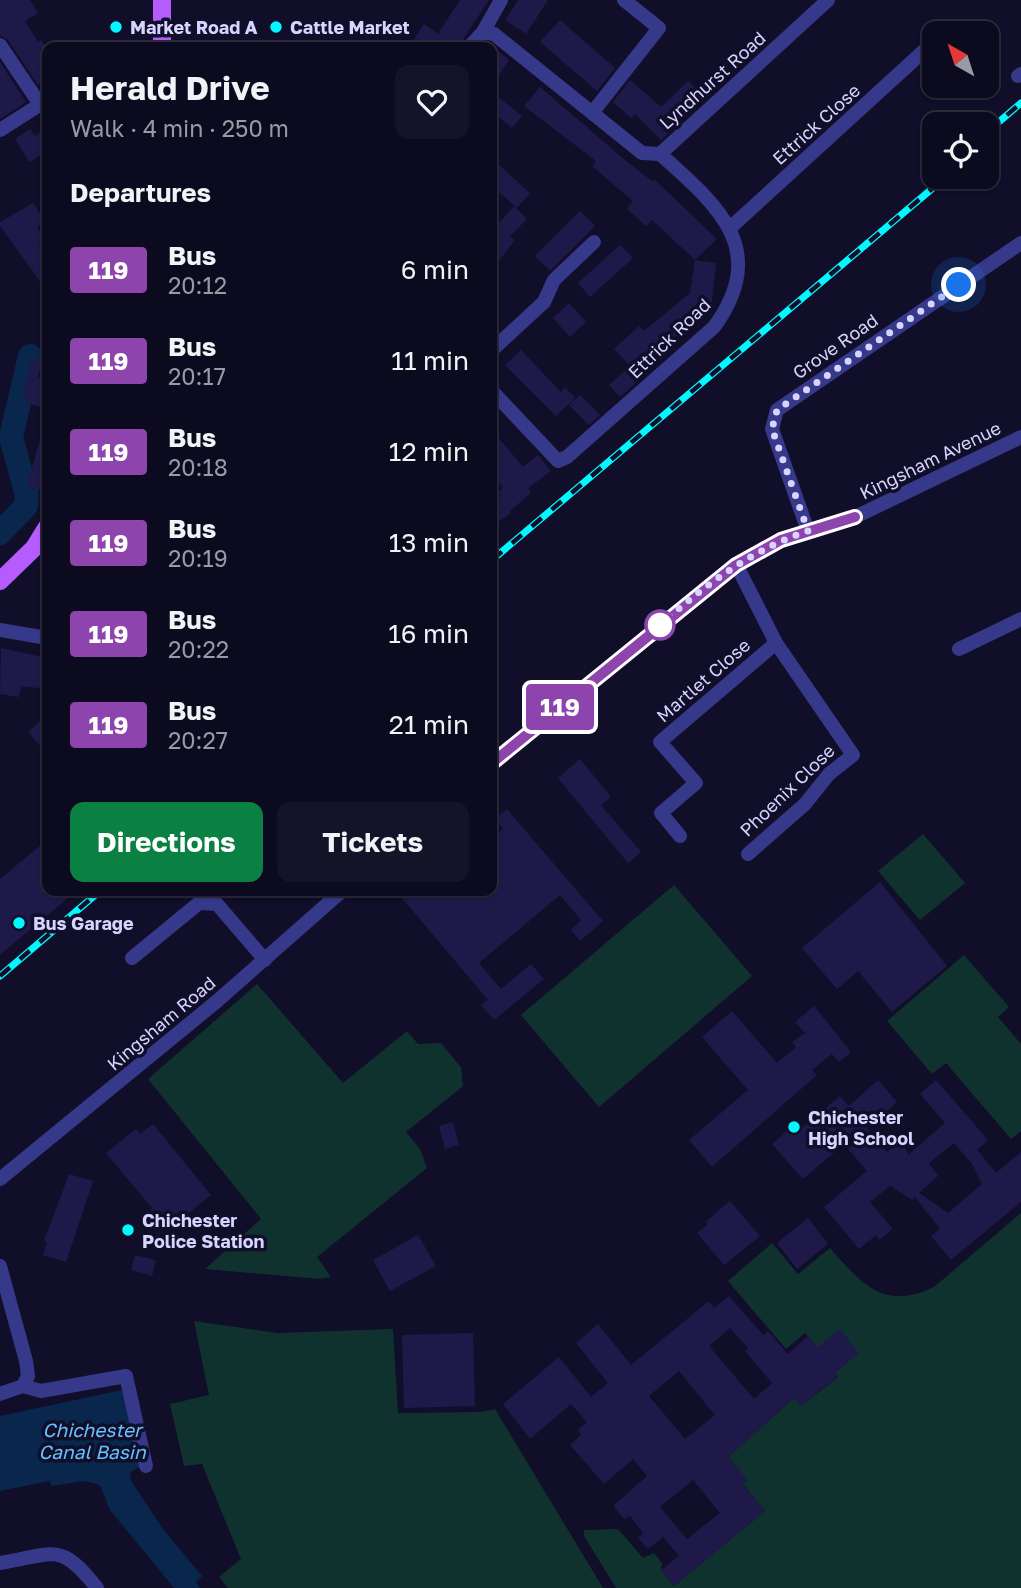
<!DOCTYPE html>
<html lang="en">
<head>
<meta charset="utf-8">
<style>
	:root { --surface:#0c0a1e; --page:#151327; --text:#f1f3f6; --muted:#9a9aa4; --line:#2c2b3c; --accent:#0b8043 }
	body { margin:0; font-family:"Golos Text",sans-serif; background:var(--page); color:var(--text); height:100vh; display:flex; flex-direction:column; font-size:26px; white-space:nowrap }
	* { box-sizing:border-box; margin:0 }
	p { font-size:23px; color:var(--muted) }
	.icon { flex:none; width:38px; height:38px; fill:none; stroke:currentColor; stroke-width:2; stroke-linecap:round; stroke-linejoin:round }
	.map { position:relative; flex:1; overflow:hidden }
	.side { position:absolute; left:42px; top:42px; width:455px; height:854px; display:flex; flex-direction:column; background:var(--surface); border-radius:14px; box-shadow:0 2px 5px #0004,0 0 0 2px var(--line) }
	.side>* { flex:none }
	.badge { padding:0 14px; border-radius:5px; font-size:24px; line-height:46px }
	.needle { width:46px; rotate:321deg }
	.tools { position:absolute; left:922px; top:21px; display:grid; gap:14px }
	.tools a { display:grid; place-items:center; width:77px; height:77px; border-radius:14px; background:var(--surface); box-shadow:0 2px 5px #0004,0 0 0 2px var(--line); font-size:35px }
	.you { position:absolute; width:35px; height:35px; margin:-18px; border:5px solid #fff; border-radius:50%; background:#1a73e8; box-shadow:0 0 0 10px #1a73e833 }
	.map>.badge { position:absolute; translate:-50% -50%; box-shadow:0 0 0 4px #fff }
	h2 { padding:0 28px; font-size:26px; line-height:63px }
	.round { display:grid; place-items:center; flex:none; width:74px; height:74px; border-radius:14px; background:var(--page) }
	.headline { display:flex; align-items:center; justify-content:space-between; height:119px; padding:0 28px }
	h1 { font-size:33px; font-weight:700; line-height:52px }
	.button { display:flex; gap:14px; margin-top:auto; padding:14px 28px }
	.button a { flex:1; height:80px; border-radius:14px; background:var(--accent); color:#fff; font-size:28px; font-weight:700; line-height:80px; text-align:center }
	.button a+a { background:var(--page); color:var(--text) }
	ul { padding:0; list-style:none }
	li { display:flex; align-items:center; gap:21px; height:91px; padding:0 28px }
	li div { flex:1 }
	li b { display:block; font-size:26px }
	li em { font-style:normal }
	li .badge { min-width:77px; font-weight:700; text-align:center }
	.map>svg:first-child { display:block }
	.green { fill:#10322f }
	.water { fill:#09264c }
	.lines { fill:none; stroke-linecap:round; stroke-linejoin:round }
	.river { stroke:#09264c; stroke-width:24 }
	.building { fill:#1f194a; fill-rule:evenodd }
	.minor { stroke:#36398a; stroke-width:14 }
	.major { stroke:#b65cff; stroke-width:18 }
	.rail-casing { stroke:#01f8ff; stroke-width:7 }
	.rail { stroke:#100e28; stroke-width:4.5; stroke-dasharray:13; stroke-linecap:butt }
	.line-casing { stroke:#fff; stroke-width:16 }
	.line { stroke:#8e44ad; stroke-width:10 }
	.walk { stroke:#d7d5ff; stroke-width:7; stroke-dasharray:0 12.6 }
	.poi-dot { fill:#01f8ff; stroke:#100e28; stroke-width:2.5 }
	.stop-dot { fill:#fff; stroke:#8e44ad; stroke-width:3.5 }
	.labels { text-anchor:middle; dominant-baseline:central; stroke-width:7; stroke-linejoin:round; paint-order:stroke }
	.poi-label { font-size:18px; font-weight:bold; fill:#d7d5ff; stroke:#100e28; text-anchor:start }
	.street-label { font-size:18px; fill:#d7d5ff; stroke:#100e28 }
	.water-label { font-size:19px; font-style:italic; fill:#63c2ff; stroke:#100e28 }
</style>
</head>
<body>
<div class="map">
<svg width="1021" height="1588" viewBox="0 0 1021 1588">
	<rect width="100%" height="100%" fill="#100e28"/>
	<g class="green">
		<polygon points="923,834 965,883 920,920 878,871"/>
		<polygon points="674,885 752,976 599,1107 521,1015"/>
		<polygon points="964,955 1009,1007 998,1017 1021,1044 1021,1131 1011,1139 946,1063 932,1074 887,1021"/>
		<polygon points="257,984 343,1083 407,1031 418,1044 441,1043 461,1067 463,1086 406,1132 420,1149 427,1168 317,1257 331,1277 320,1279 205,1269 261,1219 148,1079"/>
		<path d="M 1021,1213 L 1021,1588 L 616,1588 L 584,1536 L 584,1530 L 618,1529 L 643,1558 L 654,1553 L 662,1563 L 661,1570 L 674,1586 L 765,1511 L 743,1484 L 747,1480 L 728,1457 L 794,1398 L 801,1406 L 838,1377 L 805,1333 L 786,1349 L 728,1281 L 772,1243 L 798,1274 L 830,1248 C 862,1284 883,1311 934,1287 Z"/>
		<polygon points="194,1321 277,1333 393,1329 398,1413 481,1412 495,1409 603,1588 228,1588 219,1577 241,1559 202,1464 184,1466 170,1404 209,1395"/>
	</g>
	<polygon class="water" points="122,1390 142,1466 131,1472 130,1479 163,1529 202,1576 196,1582 200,1588 174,1588 110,1510 100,1485 84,1481 52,1486 49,1481 0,1491 0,1416"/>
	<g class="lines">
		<polyline class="river" points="0,533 26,506 27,496 11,437 30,356"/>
	</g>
	<g class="building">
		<polygon points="0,0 30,0 38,13 25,21 38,42 41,40 47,49 47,78 38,85 8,40 0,35"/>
		<polygon points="460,0 489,0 460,44 456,42 453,47 409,47 424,24 438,34"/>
		<polygon points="518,0 548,0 526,34 505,20"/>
		<polygon points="560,20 615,68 597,91 540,42"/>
		<polygon points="492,46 509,60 492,86"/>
		<polygon points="0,62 26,102 0,119"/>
		<polygon points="630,80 661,107 688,81 706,99 661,140 635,114 631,118 613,102"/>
		<polygon points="540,87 625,160 652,181 654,179 717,239 695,260 716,263 711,308 707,307 667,345 664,342 641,364 648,372 620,397 609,385 630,366 614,349 639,326 644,331 690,293 695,260 652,220 646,226 627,209 633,201 592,166 596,161 524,106"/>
		<polygon points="492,92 522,116 512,128 492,111"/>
		<polygon points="47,128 47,151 29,162 15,139 30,129 35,136"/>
		<polygon points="498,164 530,193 517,208 492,186 492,171"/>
		<polygon points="33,203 45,221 37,227 46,241 39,246 47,258 47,276 40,281 0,226 0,222"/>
		<polygon points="514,206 527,219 510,236 515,240 492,270 492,231"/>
		<polygon points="580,211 595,226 550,271 535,256"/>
		<polygon points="620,245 633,258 590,297 578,283"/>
		<polygon points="569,303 586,322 570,337 553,318"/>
		<polygon points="521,350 561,392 565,387 575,398 556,416 505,365"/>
		<polygon points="31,360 42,363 38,377 47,379 47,408 26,403 28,397 23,396"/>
		<polygon points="580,395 600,415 589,425 569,405"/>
		<polygon points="44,426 47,427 47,461 39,491 29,488 28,481"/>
		<polygon points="492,430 523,467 538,455 551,471 528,488 531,493 510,511 511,513 492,526 492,503 501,496 498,492 503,488 492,474"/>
		<polygon points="1,648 47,658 47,689 21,686 19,697 0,694"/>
		<polygon points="47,714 47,753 28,732"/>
		<polygon points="580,759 611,797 601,805 641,852 628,863 558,778"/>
		<polygon points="507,809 603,921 580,941 571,930 581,920 560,895 479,963 501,989 531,964 544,979 494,1020 481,1005 488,1000 402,898 411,891 417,891 422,897 430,891 492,891 492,838 503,829 495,819"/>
		<polygon points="47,840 47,891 76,891 0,955 0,879"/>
		<polygon points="880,882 947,966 892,1012 858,971 837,989 802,948"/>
		<polygon points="814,1006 851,1052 839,1062 832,1054 812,1070 817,1075 712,1167 689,1140 748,1090 702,1037 732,1011 777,1063 796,1047 792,1042 805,1033 795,1022"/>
		<path d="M 878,1080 L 897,1102 L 867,1128 L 887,1152 L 900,1142 L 909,1154 L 945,1123 L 920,1094 L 936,1080 L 988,1140 L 977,1150 L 996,1173 L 1021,1152 L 1021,1202 L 951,1260 L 931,1236 L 940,1229 L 915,1197 L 912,1200 L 890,1186 L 870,1202 L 893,1229 L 879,1240 L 876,1235 L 859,1249 L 824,1207 L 867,1171 L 844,1144 L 803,1179 L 772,1144 L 796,1123 L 801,1129 L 840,1096 L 849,1106 ZM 954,1143 L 972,1164 L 982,1184 L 948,1213 L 919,1193 L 938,1176 L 929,1163 Z"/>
		<polygon points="453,1122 459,1145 445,1149 439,1126"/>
		<polygon points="153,1124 211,1195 166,1231 148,1211 152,1208 106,1153 136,1129 140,1134"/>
		<polygon points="69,1174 93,1181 66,1262 43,1255 47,1242 44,1241"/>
		<polygon points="730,1201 760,1236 724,1265 697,1233 708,1224 705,1222"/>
		<polygon points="808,1218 828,1244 797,1269 777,1243"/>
		<polygon points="418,1235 436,1266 390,1291 373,1260"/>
		<polygon points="135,1255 156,1260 152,1276 131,1270"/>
		<path d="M 729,1296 L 763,1335 L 768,1331 L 788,1354 L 808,1336 L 818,1347 L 840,1329 L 859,1353 L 835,1373 L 838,1376 L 801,1406 L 794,1398 L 728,1457 L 748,1480 L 743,1484 L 765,1511 L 674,1586 L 661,1570 L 679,1556 L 663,1537 L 648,1549 L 638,1538 L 643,1533 L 630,1516 L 624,1519 L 613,1506 L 647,1476 L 633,1459 L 604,1484 L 570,1445 L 581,1435 L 578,1430 L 587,1422 L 571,1404 L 530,1439 L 503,1404 L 559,1357 L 591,1397 L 608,1383 L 576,1343 L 598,1324 L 631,1365 L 709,1301 L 714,1308 ZM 730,1328 L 748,1348 L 745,1351 L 772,1383 L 754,1399 L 709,1346 ZM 679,1371 L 715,1415 L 685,1439 L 649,1396 ZM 693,1480 L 720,1513 L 687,1539 L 660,1507 Z"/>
		<polygon points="473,1333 475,1406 404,1408 402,1335"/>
	</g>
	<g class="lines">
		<g class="minor">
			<polyline points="483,32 494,34 642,153 660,154 828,0"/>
			<polyline points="0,45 35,97 46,101"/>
			<polyline points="469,47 483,32 501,0"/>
			<polyline points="1018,76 1021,74"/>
			<polyline points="592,113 659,28 624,0"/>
			<polyline points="0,130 47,100"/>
			<polyline points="730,228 927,48"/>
			<polyline points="492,350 544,302 554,280 594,242"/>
			<path d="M 492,391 L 558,461 L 567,457 L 714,327 C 771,249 717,205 660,154"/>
			<polyline points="808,531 772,429 777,410 1021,243"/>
			<polyline points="736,564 776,643 853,755 829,774 805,804 748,854"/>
			<polyline points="0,630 47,638"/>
			<polyline points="959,649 1021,619"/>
			<polyline points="492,763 736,564 781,540 855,517 1021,437"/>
			<polyline points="680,836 661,813 696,783 660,742 776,643"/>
			<polyline points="132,958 199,903 217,904 265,960"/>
			<polyline points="0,1179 216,1002 342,891"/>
			<polyline points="0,1266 26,1361 28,1376 23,1386"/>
			<polyline points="23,1386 41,1391 126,1376 146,1466"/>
			<polyline points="0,1394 23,1386"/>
			<path d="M 0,1563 C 55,1554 60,1541 97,1588"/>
		</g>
		<g class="major">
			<polyline points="162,47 162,0"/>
			<polyline points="0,581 34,548 47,527"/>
		</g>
		<g class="rail-casing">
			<g id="rail">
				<polyline points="987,132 1021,103"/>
				<polyline points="492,560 946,177"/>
				<polyline points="0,976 100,891"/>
			</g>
		</g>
		<use href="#rail" class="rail"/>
	</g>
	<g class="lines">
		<g class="line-casing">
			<polyline id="line" points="492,763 736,565 781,540 855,517"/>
		</g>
		<use href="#line" class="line"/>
		<path class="walk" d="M 660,625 C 704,586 751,550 808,531 L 772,429 L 777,410 L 959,285"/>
	</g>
	<g class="poi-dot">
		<circle cx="116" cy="27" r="7"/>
		<circle cx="276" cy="27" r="7"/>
		<circle cx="19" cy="923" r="7"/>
		<circle cx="794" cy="1127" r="7"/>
		<circle cx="128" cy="1230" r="7"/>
	</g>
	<circle class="stop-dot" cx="660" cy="625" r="14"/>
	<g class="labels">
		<g class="poi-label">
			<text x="130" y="27">Market Road A</text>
			<text x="290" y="27">Cattle Market</text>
			<text x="33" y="923">Bus Garage</text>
			<text x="808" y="1117">Chichester<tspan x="808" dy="21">High School</tspan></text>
			<text x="142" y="1220">Chichester<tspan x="142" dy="21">Police Station</tspan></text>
		</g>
		<g class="street-label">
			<text transform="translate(712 80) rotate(-42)">Lyndhurst Road</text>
			<text transform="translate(816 124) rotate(-42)">Ettrick Close</text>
			<text transform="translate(669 338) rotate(-44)">Ettrick Road</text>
			<text transform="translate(835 346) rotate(-35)">Grove Road</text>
			<text transform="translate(930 460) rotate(-26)">Kingsham Avenue</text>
			<text transform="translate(703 680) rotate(-41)">Martlet Close</text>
			<text transform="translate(787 790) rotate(-44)">Phoenix Close</text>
			<text transform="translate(161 1023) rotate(-40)">Kingsham Road</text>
		</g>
		<g class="water-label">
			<text x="92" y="1429">Chichester<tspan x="92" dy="22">Canal Basin</tspan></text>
		</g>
	</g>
</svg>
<div class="tools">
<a><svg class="needle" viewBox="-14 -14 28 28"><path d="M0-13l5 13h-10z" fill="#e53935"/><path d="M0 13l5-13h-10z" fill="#9a9aa4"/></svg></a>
<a><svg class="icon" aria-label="locate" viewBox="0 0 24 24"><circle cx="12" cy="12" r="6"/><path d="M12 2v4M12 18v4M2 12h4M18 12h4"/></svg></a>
</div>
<div class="you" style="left:959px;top:285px"></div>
<b class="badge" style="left:560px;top:707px;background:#8e44ad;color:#fff">119</b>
<section class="side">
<div class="headline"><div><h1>Herald Drive</h1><p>Walk · 4 min · 250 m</p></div><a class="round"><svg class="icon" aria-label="heart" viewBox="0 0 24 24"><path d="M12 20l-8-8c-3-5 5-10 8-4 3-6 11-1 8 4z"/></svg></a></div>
<h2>Departures</h2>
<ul>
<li><span class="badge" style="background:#8e44ad;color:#fff">119</span><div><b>Bus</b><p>20:12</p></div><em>6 min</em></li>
<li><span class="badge" style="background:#8e44ad;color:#fff">119</span><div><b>Bus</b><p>20:17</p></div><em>11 min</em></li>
<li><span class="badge" style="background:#8e44ad;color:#fff">119</span><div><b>Bus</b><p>20:18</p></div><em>12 min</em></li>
<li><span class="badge" style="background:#8e44ad;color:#fff">119</span><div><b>Bus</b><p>20:19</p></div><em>13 min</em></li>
<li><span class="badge" style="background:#8e44ad;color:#fff">119</span><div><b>Bus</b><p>20:22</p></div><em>16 min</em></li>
<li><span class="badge" style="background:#8e44ad;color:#fff">119</span><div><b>Bus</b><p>20:27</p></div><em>21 min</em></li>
</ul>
<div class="button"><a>Directions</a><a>Tickets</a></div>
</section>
</div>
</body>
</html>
